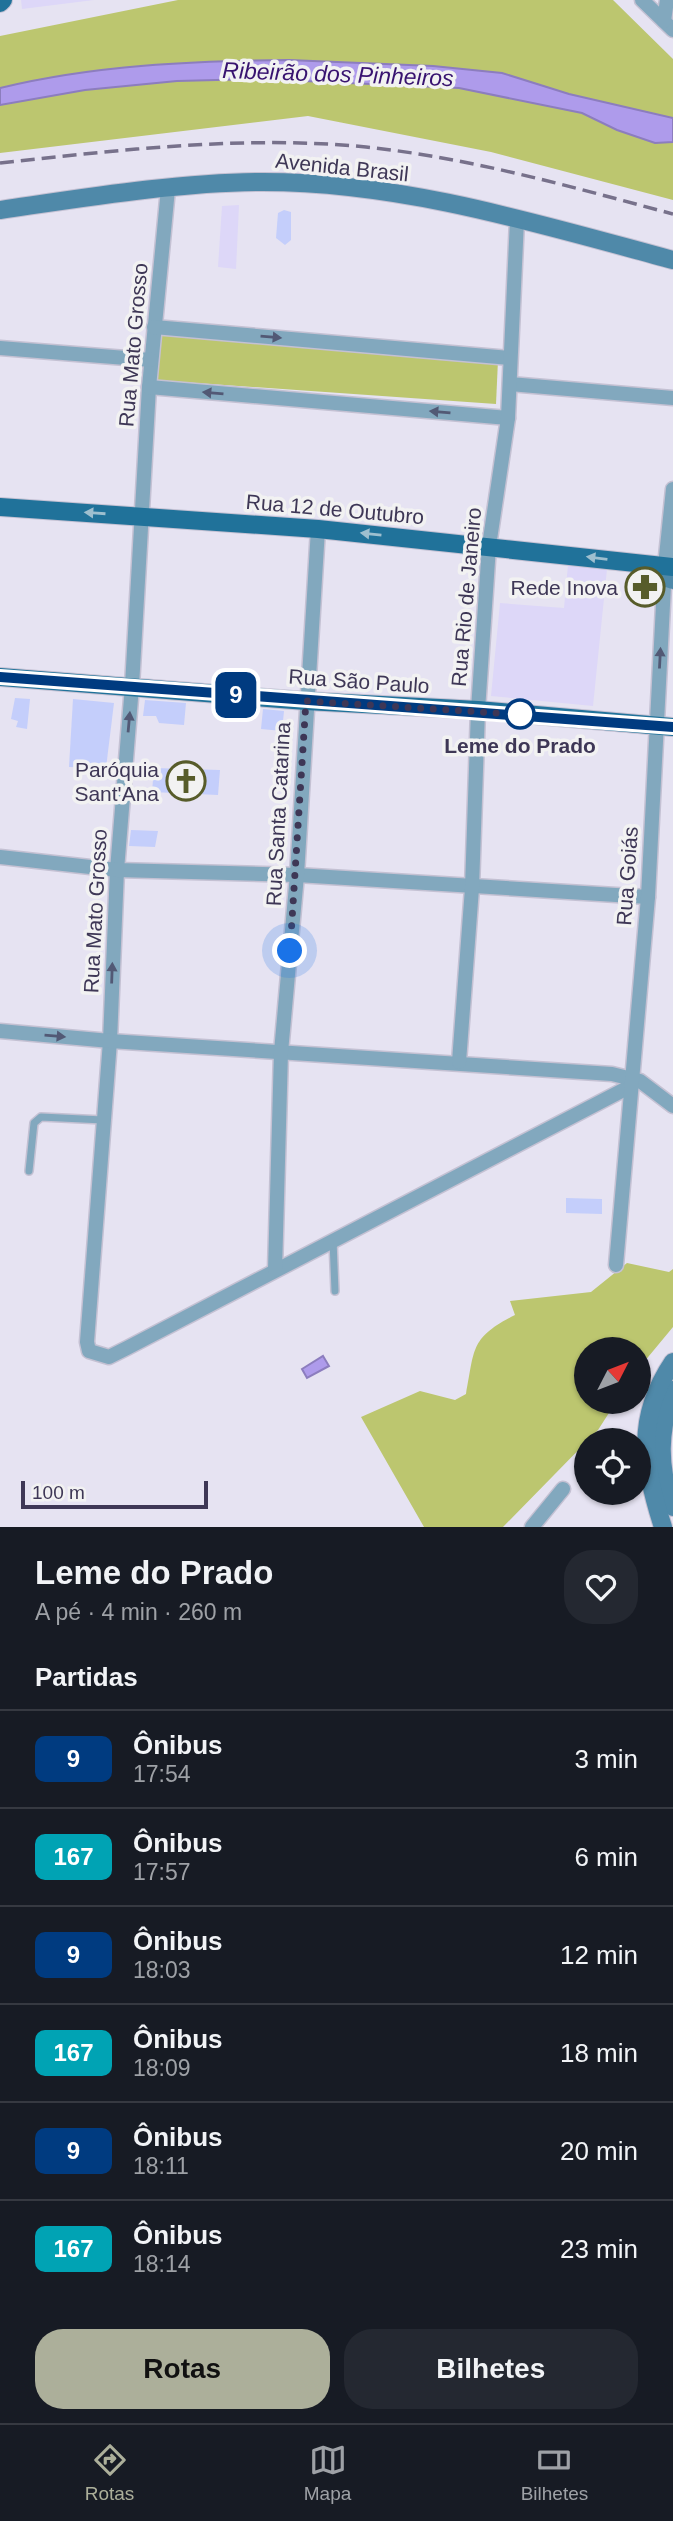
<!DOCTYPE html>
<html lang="pt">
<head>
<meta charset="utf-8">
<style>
	:root { --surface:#171b24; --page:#242831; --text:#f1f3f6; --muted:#9ea1a6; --line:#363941; --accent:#acaf9a }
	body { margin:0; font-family:Helvetica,sans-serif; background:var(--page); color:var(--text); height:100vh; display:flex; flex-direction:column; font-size:26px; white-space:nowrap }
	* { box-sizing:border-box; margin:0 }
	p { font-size:23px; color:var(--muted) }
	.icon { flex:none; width:38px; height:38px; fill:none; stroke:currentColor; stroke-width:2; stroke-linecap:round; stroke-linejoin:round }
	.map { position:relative; height:1527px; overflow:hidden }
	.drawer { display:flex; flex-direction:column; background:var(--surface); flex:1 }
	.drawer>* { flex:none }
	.badge { padding:0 14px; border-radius:10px; font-size:24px; line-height:46px }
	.needle { width:46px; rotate:48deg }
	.tools { position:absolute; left:574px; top:1337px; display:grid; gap:14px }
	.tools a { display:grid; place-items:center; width:77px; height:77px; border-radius:50%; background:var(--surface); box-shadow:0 2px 5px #0004; font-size:35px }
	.scale { position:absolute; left:21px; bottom:18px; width:187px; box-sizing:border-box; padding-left:7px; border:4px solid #3e3756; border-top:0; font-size:19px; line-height:24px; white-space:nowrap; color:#3e3756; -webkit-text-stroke:5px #f2f2f2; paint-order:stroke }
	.you { position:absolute; width:35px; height:35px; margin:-18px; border:5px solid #fff; border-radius:50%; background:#1a73e8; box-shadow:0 0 0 10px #1a73e833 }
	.map>.badge { position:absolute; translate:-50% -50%; box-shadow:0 0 0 4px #fff }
	h2 { padding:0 35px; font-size:26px; line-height:63px }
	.round { display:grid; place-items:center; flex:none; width:74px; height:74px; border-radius:28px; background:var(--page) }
	.summary { display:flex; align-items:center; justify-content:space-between; height:119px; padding:0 35px }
	h1 { font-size:33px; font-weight:600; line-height:52px }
	.primary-button { display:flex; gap:14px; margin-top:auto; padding:14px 35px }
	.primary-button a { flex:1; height:80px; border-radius:28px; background:var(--accent); color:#111; font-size:28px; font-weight:600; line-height:80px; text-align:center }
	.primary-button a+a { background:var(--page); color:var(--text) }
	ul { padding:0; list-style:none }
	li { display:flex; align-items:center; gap:21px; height:98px; padding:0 35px; border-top:2px solid var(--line) }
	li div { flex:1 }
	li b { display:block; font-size:26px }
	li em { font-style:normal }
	li .badge { min-width:77px; font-weight:700; text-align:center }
	.menu { display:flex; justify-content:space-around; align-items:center; height:98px; border-top:2px solid var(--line); background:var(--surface); font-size:19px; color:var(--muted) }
	.menu a { display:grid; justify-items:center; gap:4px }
	.menu .on { color:var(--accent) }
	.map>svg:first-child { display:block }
	.built { fill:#ddd7f8 }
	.green { fill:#bcc66f }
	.water { fill:#ae9beb; stroke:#8c7dbe; stroke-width:2 }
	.building { fill:#c4cefb }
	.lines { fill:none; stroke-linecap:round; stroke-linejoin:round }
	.service-casing { stroke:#c4c1d3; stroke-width:10 }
	.minor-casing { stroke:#c4c1d3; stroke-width:17 }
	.secondary-casing { stroke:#c4c1d3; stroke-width:20 }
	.primary-casing { stroke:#c4c1d3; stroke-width:20 }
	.service { stroke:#82a8be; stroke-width:7 }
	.minor { stroke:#82a8be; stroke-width:14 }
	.secondary { stroke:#4f89a9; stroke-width:18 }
	.primary { stroke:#20729a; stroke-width:18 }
	.rail { stroke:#77718b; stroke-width:3.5; stroke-dasharray:14 7; stroke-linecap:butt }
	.oneway { fill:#525975 }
	.oneway2 { fill:#9ebfcf }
	.line-casing { stroke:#fff; stroke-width:16 }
	.line { stroke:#003b80; stroke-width:10 }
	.walk { stroke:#3e3756; stroke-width:7; stroke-dasharray:0 12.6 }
	.stop-dot { fill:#fff; stroke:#003b80; stroke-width:3.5 }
	.labels { text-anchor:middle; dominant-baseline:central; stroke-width:7; stroke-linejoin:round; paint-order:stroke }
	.street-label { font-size:21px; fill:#3e3756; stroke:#f2f2f2 }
	.poi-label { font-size:21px; fill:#3e3756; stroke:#f2f2f2; text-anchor:end }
	.stop-label { font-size:21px; font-weight:bold; fill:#3e3756; stroke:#f2f2f2 }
	.water-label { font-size:23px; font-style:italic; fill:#381370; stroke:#f2f2f2 }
</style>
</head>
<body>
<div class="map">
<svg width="673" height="1527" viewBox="0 0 673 1527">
	<rect width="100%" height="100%" fill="#e6e3f2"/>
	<g class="built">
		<polygon points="21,0 94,0 22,9"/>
		<polygon points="239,205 236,269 218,267 222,206"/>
		<polygon points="568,565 607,569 593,706 491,696 500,603 564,608"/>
	</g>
	<g class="green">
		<polygon points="178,0 613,0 673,59 673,200 491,152 308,116 0,153 0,36"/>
		<polygon points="157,328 498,360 496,404 154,380"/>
		<path d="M 627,1263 L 669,1272 L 673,1269 L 673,1327 L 639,1368 L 639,1349 L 586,1349 L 586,1402 L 616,1402 L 598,1430 L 503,1527 L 424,1527 L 361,1417 L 420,1391 L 455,1400 L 466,1394 C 475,1348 470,1338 515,1315 L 510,1301 L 591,1292 Z"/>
	</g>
	<g class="water">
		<path d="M 289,60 L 433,66 L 502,73 L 569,94 L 673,118 L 673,142 L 655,143 L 617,130 L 582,113 L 459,88 L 259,79 L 177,81 L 85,90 L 0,105 L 0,88 C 95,65 192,61 289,60 Z"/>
		<polygon points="323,1356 329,1366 307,1378 302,1369"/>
	</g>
	<g class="building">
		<polygon points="284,210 291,212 291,240 285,245 276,238 278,213"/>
		<polygon points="15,698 30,699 27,729 16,727 18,721 11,719"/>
		<polygon points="73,699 114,703 106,768 69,767"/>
		<polygon points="145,700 186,703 184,725 159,723 156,716 143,716"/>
		<polygon points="263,709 284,711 282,731 261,729"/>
		<polygon points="154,768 220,770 218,795 152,792"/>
		<polygon points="131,830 158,831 155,847 129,846"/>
		<polygon points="566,1198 602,1199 602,1214 566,1213"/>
	</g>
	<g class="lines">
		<g class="service-casing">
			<g id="service">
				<polyline points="29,1171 34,1123 41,1117 103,1120"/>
				<polyline points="333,1240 335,1291"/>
			</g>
		</g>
		<g class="minor-casing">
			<g id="minor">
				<polyline points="642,0 673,30"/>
				<polyline points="664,21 667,0"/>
				<polyline points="168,189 149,387 132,686 117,870 110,1041 87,1342 89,1351 109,1357 127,1348 631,1086"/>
				<polyline points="154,327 510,358"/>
				<polyline points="0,348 151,360"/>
				<polyline points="510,384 673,398"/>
				<polyline points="149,387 508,418"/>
				<polyline points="0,857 117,870 297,875 648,897"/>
				<polyline points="0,1031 110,1041 612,1074 640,1081 673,1106"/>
				<polyline points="459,1062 472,888 478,710 489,546 508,418 517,220"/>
				<polyline points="616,1265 648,897 665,566 673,489"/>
				<polyline points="275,1270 281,1052 297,875 318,529"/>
				<polyline points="532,1527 563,1489"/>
			</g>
		</g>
		<g class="secondary-casing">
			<g id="secondary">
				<path d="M 0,210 C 83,198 180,182 263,182 C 403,182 539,224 673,260"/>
				<polyline points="664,577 673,580"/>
				<path d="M 673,1390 C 659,1430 657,1466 673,1507"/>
				<path d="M 663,1527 C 643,1466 635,1418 673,1362"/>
			</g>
		</g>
		<g class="primary-casing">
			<g id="primary">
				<polyline points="0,3 3,0"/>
				<polyline points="0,507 318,529 673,567"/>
				<polyline points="0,677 306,701 478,710 673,727"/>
			</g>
		</g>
		<use href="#service" class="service"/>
		<use href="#minor" class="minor"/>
		<use href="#secondary" class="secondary"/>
		<use href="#primary" class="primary"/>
		<path class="rail" d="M 0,163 C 121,150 245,135 366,147 C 471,158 572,187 673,214"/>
	</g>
	<defs><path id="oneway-solid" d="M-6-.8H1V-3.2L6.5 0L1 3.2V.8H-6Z" transform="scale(1.75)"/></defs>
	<g class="oneway">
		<use href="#oneway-solid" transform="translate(271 337) rotate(5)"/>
		<use href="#oneway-solid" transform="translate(213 393) rotate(-175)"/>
		<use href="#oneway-solid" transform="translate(440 412) rotate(-175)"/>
		<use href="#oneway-solid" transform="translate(660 658) rotate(-87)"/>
		<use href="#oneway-solid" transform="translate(129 722) rotate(-85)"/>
		<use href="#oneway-solid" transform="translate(112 973) rotate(-88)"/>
		<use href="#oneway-solid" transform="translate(55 1036) rotate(5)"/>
	</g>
	<g class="oneway2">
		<use href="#oneway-solid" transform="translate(95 513) rotate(-176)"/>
		<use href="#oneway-solid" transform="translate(371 534) rotate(-174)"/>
		<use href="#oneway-solid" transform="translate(597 558) rotate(-173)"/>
	</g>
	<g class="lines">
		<g class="line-casing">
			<polyline id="line" points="0,677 673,727"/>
		</g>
		<use href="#line" class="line"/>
		<polyline class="walk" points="290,951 306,701 529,715 520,714"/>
	</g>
	<defs>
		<g id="pharmacy-ring" transform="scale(2.0125)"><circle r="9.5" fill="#f2f2f2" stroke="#575c2a" stroke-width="1.5"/><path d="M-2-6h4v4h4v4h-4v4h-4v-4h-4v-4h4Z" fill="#575c2a"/></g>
		<g id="church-ring" transform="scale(2.0125)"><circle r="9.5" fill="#f2f2f2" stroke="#575c2a" stroke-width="1.5"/><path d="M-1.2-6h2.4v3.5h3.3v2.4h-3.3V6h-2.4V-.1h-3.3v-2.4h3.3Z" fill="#575c2a"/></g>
	</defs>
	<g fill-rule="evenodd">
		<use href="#pharmacy-ring" x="645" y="587"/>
		<use href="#church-ring" x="186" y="781"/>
	</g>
	<circle class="stop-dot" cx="520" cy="714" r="14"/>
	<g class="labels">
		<g class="street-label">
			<text transform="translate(342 167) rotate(6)">Avenida Brasil</text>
			<text transform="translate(133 345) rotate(-85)">Rua Mato Grosso</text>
			<text transform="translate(335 509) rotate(5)">Rua 12 de Outubro</text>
			<text transform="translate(466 597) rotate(-85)">Rua Rio de Janeiro</text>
			<text transform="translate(359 681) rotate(4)">Rua São Paulo</text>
			<text transform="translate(278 814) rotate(-87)">Rua Santa Catarina</text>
			<text transform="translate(627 876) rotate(-86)">Rua Goiás</text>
			<text transform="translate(95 911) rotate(-87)">Rua Mato Grosso</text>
		</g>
		<g class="poi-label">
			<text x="618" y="587">Rede Inova</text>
			<text x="159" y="769">Paróquia<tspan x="159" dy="24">Sant'Ana</tspan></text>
		</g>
		<g class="stop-label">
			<text x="520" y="745">Leme do Prado</text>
		</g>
		<g class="water-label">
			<text transform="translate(338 74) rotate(2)">Ribeirão dos Pinheiros</text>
		</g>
	</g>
</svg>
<div class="tools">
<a><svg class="needle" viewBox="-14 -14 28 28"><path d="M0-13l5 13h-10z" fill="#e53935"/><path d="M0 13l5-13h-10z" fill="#9ea1a6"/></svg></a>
<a><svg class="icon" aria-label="locate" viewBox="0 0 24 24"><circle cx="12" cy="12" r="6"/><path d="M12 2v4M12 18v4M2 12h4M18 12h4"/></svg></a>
</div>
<div class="scale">100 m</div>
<div class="you" style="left:290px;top:951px"></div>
<b class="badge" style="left:236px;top:695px;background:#003b80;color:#fff">9</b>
</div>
<section class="drawer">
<div class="summary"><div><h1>Leme do Prado</h1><p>A pé · 4 min · 260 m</p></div><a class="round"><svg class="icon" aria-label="heart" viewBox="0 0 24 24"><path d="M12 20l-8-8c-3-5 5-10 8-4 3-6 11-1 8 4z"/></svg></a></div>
<h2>Partidas</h2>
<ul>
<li><span class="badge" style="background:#003b80;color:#fff">9</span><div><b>Ônibus</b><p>17:54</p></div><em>3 min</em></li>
<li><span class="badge" style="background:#00a3b4;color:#fff">167</span><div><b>Ônibus</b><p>17:57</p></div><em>6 min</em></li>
<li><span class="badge" style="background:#003b80;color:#fff">9</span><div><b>Ônibus</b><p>18:03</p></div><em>12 min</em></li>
<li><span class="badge" style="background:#00a3b4;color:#fff">167</span><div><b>Ônibus</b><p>18:09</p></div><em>18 min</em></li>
<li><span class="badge" style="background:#003b80;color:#fff">9</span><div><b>Ônibus</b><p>18:11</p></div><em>20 min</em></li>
<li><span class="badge" style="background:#00a3b4;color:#fff">167</span><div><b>Ônibus</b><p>18:14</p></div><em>23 min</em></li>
</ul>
<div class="primary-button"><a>Rotas</a><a>Bilhetes</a></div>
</section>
<nav class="menu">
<a class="on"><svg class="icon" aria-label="directions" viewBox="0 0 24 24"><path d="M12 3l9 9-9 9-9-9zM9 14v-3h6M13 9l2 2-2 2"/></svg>Rotas</a>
<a><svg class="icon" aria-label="map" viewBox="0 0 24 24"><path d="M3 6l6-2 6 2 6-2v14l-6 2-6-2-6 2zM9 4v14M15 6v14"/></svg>Mapa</a>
<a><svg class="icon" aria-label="tickets" viewBox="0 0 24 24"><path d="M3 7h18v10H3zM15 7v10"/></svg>Bilhetes</a>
</nav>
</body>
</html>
